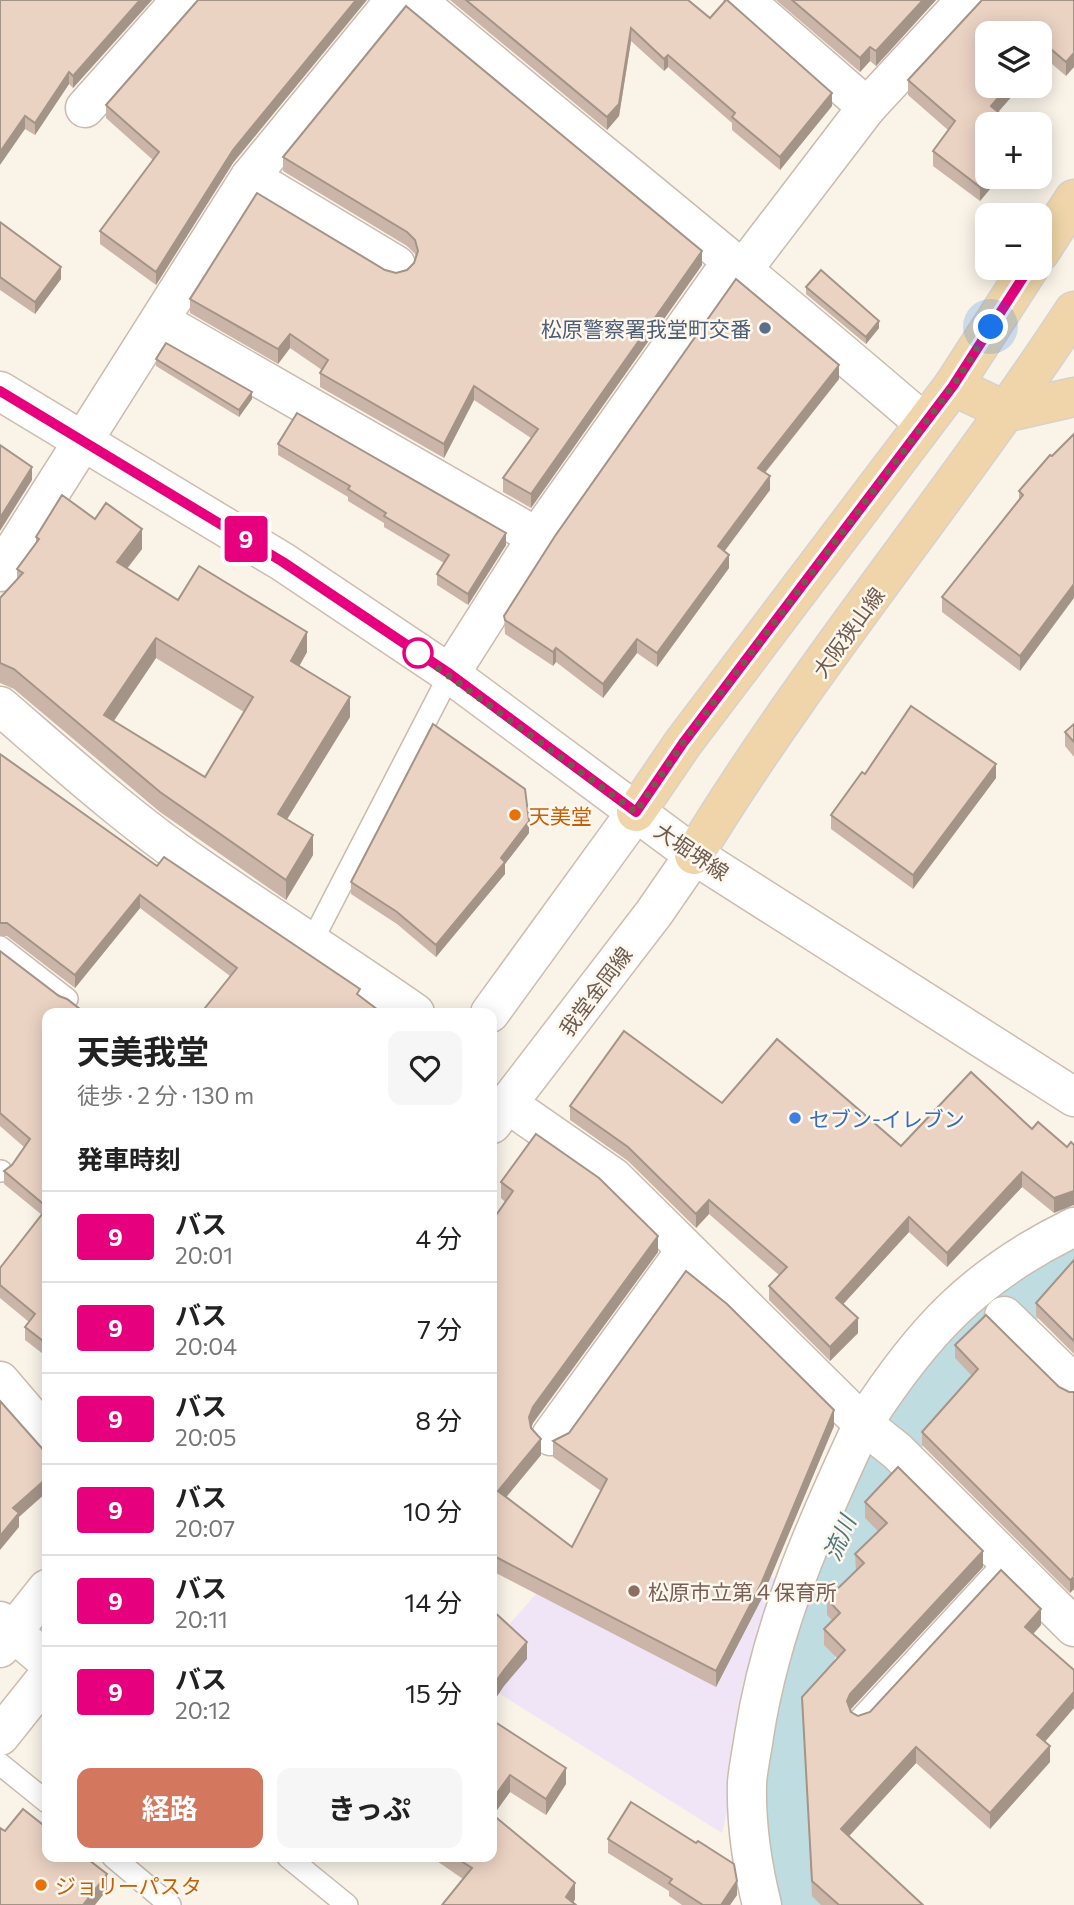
<!DOCTYPE html>
<html lang="ja">
<head>
<meta charset="utf-8">
<style>
	:root { --surface:#fff; --page:#f6f6f6; --text:#222; --muted:#767676; --line:#e0e0e0; --accent:#d3775e }
	body { margin:0; font-family:Commissioner,"Noto Sans JP",sans-serif; background:var(--page); color:var(--text); height:100vh; display:flex; flex-direction:column; font-size:26px; white-space:nowrap }
	* { box-sizing:border-box; margin:0 }
	p { font-size:23px; color:var(--muted) }
	.icon { flex:none; width:38px; height:38px; fill:none; stroke:currentColor; stroke-width:2; stroke-linecap:round; stroke-linejoin:round }
	.map { position:relative; flex:1; overflow:hidden }
	.side { position:absolute; left:42px; top:1008px; width:455px; height:854px; display:flex; flex-direction:column; background:var(--surface); border-radius:14px; box-shadow:0 4px 18px #0003 }
	.side>* { flex:none }
	.badge { padding:0 14px; border-radius:5px; font-size:24px; line-height:46px }
	.fabs { position:absolute; left:975px; top:21px; display:grid; gap:14px }
	.fabs a { display:grid; place-items:center; width:77px; height:77px; border-radius:14px; background:var(--surface); box-shadow:0 4px 18px #0003; font-size:35px }
	.you { position:absolute; width:35px; height:35px; margin:-18px; border:5px solid #fff; border-radius:50%; background:#1a73e8; box-shadow:0 0 0 10px #1a73e833 }
	.map>.badge { position:absolute; translate:-50% -50%; box-shadow:0 0 0 4px #fff }
	h2 { padding:0 35px; font-size:26px; line-height:63px }
	.round { display:grid; place-items:center; flex:none; width:74px; height:74px; border-radius:14px; background:var(--page) }
	.overview { display:flex; align-items:center; justify-content:space-between; height:119px; padding:0 35px }
	h1 { font-size:33px; font-weight:700; line-height:52px }
	.cta { display:flex; gap:14px; margin-top:auto; padding:14px 35px }
	.cta a { flex:1; height:80px; border-radius:14px; background:var(--accent); color:#fff; font-size:28px; font-weight:700; line-height:80px; text-align:center }
	.cta a+a { background:var(--page); color:var(--text) }
	ul { padding:0; list-style:none }
	li { display:flex; align-items:center; gap:21px; height:91px; padding:0 35px; border-top:2px solid var(--line) }
	li div { flex:1 }
	li b { display:block; font-size:26px }
	li em { font-style:normal }
	li .badge { min-width:77px; font-weight:700; text-align:center }
	.map>svg:first-child { display:block }
	.education { fill:#f0e5f6 }
	.lines { fill:none; stroke-linecap:round; stroke-linejoin:round }
	.river { stroke:#bfdce1; stroke-width:80 }
	.lane-casing { stroke:#cabbaf; stroke-width:24 }
	.street-casing { stroke:#cabbaf; stroke-width:41 }
	.secondary-casing { stroke:#cebdb0; stroke-width:41 }
	.primary-casing { stroke:#d7d1ce; stroke-width:41 }
	.lane { stroke:#fff; stroke-width:21 }
	.street { stroke:#fff; stroke-width:38 }
	.secondary { stroke:#fff; stroke-width:38 }
	.primary { stroke:#efd5a9; stroke-width:38 }
	.wall { fill:#cab5a8; fill-rule:evenodd }
	.shaded-wall { fill:#a49488 }
	.building { fill:#ebd3c3; stroke:#a49488; stroke-width:2; fill-rule:evenodd }
	.line-casing { stroke:#fff; stroke-width:16 }
	.line { stroke:#e6007e; stroke-width:10 }
	.walk { stroke:#705b4f; stroke-width:7; stroke-dasharray:0 12.6 }
	.service-dot { fill:#5c6f8a; stroke:#fdf7ee; stroke-width:2.5 }
	.stop-dot { fill:#fff; stroke:#e6007e; stroke-width:3.5 }
	.food-dot { fill:#e8710a; stroke:#fdf7ee; stroke-width:2.5 }
	.shop-dot { fill:#3f7fe0; stroke:#fdf7ee; stroke-width:2.5 }
	.education-dot { fill:#8d6e63; stroke:#fdf7ee; stroke-width:2.5 }
	.labels { text-anchor:middle; dominant-baseline:central; stroke-width:5; stroke-linejoin:round; paint-order:stroke }
	.service-label { font-size:21px; fill:#4e5e75; stroke:#fdf7ee; text-anchor:end }
	.street-label { font-size:21px; fill:#705b4f; stroke:#fdf7ee }
	.food-label { font-size:21px; fill:#c56008; stroke:#fdf7ee; text-anchor:start }
	.shop-label { font-size:21px; fill:#366cbe; stroke:#fdf7ee; text-anchor:start }
	.education-label { font-size:21px; fill:#785e54; stroke:#fdf7ee; text-anchor:start }
	.water-label { font-size:23px; font-style:italic; fill:#4c7880; stroke:#fdf7ee }
</style>
</head>
<body>
<div class="map">
<svg width="1074" height="1905" viewBox="0 0 1074 1905">
	<rect width="100%" height="100%" fill="#f9f3e8"/>
	<polygon class="education" points="627,1491 782,1583 722,1833 492,1689 492,1644"/>
	<g class="lines">
		<polyline class="river" points="791,1905 779,1823 783,1732 793,1657 815,1593 889,1423 964,1327 1019,1283 1074,1260"/>
		<g class="lane-casing">
			<g id="lane">
				<polyline points="312,941 450,674"/>
				<polyline points="0,947 67,999"/>
				<polyline points="0,1171 1,1171"/>
				<polyline points="860,1719 1006,1561"/>
				<polyline points="0,1764 47,1802"/>
				<polyline points="113,1857 170,1905"/>
				<polyline points="288,1857 347,1905"/>
			</g>
		</g>
		<g class="street-casing">
			<g id="street">
				<path d="M 416,0 C 585,142 758,279 924,423"/>
				<polyline points="744,0 867,107 744,268"/>
				<polyline points="867,107 966,0"/>
				<polyline points="85,108 181,0"/>
				<polyline points="250,177 396,265"/>
				<polyline points="160,321 537,537"/>
				<polyline points="0,572 250,177 395,0"/>
				<polyline points="450,674 537,537 732,261"/>
				<path d="M 0,706 C 65,762 128,819 198,867 C 270,917 344,963 415,1013"/>
				<path d="M 508,1104 L 613,1177 L 863,1424 C 922,1332 975,1275 1074,1227"/>
				<polyline points="1004,1316 1074,1384"/>
				<polyline points="0,1381 47,1436"/>
				<polyline points="551,1436 686,1250"/>
				<polyline points="0,1621 47,1661"/>
				<path d="M 762,1905 C 752,1865 746,1825 747,1783 C 748,1768 752,1751 754,1736 C 771,1625 816,1524 863,1424 L 897,1451 L 1074,1627"/>
			</g>
		</g>
		<g class="secondary-casing">
			<g id="secondary">
				<polyline points="0,391 283,562 450,674 694,855 1074,1097"/>
				<polyline points="490,1013 636,812"/>
				<polyline points="492,1124 654,913 694,855"/>
				<polyline points="0,1648 47,1589"/>
				<polyline points="0,1736 47,1677"/>
			</g>
		</g>
		<g class="primary-casing">
			<g id="primary">
				<polyline points="1040,252 1074,199"/>
				<polyline points="953,386 1008,412 1074,397"/>
				<polyline points="636,812 683,743 953,386 1029,268"/>
				<path d="M 694,855 C 808,667 953,496 1074,311"/>
			</g>
		</g>
		<use href="#lane" class="lane"/>
		<use href="#street" class="street"/>
		<use href="#secondary" class="secondary"/>
		<use href="#primary" class="primary"/>
	</g>
	<g class="wall">
		<polygon points="0,0 152,0 73,88 69,84 35,135 25,129"/>
		<polygon points="450,0 688,0 710,18 832,106 780,170 732,130 732,123 668,67 664,71 631,41 619,116 607,130"/>
		<polygon points="776,0 936,0 876,66 870,61 860,72"/>
		<polygon points="1074,0 1066,76 1045,58 998,112 987,177 1000,177 980,201 933,166 933,151 948,130 908,95 908,80"/>
		<polygon points="106,105 233,163 156,285 100,244 100,231 153,160 106,118"/>
		<polygon points="283,157 702,265 531,508 503,492 503,478 531,438 474,400 444,458 320,387 320,373 322,370 290,348 278,364 190,313 190,299 385,270 396,273 407,270 414,263 416,258 415,254 407,246 283,171"/>
		<polygon points="0,222 61,279 35,314 0,290"/>
		<polygon points="806,287 879,328 866,344 806,294"/>
		<polygon points="156,359 252,399 239,417 156,366"/>
		<polygon points="839,379 765,473 770,490 724,551 729,568 657,667 637,653 603,698 556,662 553,666 505,634 504,616"/>
		<polygon points="278,444 506,545 468,605 437,585 437,574 444,563 384,527 384,523 348,501 348,497 278,455"/>
		<polygon points="1050,455 1020,671 942,612 942,597 1019,501 1019,491"/>
		<path d="M 95,519 L 142,549 L 127,568 L 178,600 L 307,652 L 299,666 L 350,717 L 287,819 L 313,855 L 286,900 L 160,812 L 14,689 L 0,683 L 0,598 L 17,580 L 17,569 L 36,544 L 36,537 ZM 156,658 L 244,712 L 205,777 L 114,721 Z"/>
		<polygon points="1074,724 1074,757 1065,746 1065,732"/>
		<polygon points="0,754 157,866 360,996 230,976 140,908 75,988 7,936 0,936"/>
		<polygon points="865,774 996,778 913,889 831,829 831,815"/>
		<polygon points="529,833 505,864 505,874 436,957 397,924 351,894 351,882"/>
		<polygon points="0,951 47,1013 47,1357 25,1340 25,1327 29,1322 0,1298 0,1268 42,1215 4,1184 4,1171 12,1165 24,1147 0,1126"/>
		<polygon points="722,1103 901,1146 1032,1129 1067,1147 1054,1213 1022,1187 947,1267 909,1232 843,1304 858,1333 830,1361 769,1300 769,1286 779,1275 709,1214 696,1228 628,1161 570,1120 570,1106"/>
		<polygon points="501,1182 658,1252 533,1423 531,1428 541,1455 506,1497 572,1547 601,1491 553,1457 553,1441 834,1426 761,1600 716,1687 492,1571 492,1221 505,1202 501,1198"/>
		<polygon points="1074,1260 1074,1354 1036,1316 1036,1303"/>
		<polygon points="955,1345 1059,1387 1069,1392 1074,1392 1074,1589 1070,1593 922,1445 922,1432 972,1376 955,1358"/>
		<polygon points="865,1502 983,1567 850,1710 851,1712 858,1716 870,1712 1041,1625 1033,1634 1045,1742 1050,1762 990,1829 916,1763 848,1836 923,1905 821,1905 812,1896 802,1697 837,1658 824,1645 824,1629 832,1620 827,1615 827,1599 856,1571 855,1554 878,1531 865,1518"/>
		<polygon points="492,1720 566,1784 546,1815 510,1792 493,1815 575,1899 573,1903 463,1879 431,1857 492,1857"/>
		<polygon points="608,1839 737,1895 730,1905 682,1905 669,1896 669,1891 608,1853"/>
	</g>
	<g class="shaded-wall">
		<polygon points="140,0 152,0 73,88 73,76"/>
		<polygon points="356,0 367,0 233,163 156,285 156,272 233,150"/>
		<polygon points="923,0 936,0 876,66 876,51"/>
		<polygon points="631,28 631,41 619,116 607,130 607,117"/>
		<polygon points="1045,44 1045,58 1040,64 1040,50"/>
		<polygon points="870,47 870,61 860,72 860,58"/>
		<polygon points="1074,53 1074,67 1066,76 1066,62"/>
		<polygon points="668,55 668,67 664,71 664,59"/>
		<polygon points="69,72 69,84 35,135 35,123"/>
		<polygon points="1008,86 1021,86 991,120 991,106"/>
		<polygon points="832,93 832,106 780,170 780,157"/>
		<polygon points="25,116 25,129 0,165 0,152"/>
		<polygon points="988,177 1000,177 980,201 980,187"/>
		<polygon points="702,251 702,265 531,508 531,494"/>
		<polygon points="61,267 61,279 35,314 35,302"/>
		<polygon points="879,321 879,328 866,344 866,337"/>
		<polygon points="290,334 290,348 278,364 278,349"/>
		<polygon points="839,365 839,379 758,481 758,468"/>
		<polygon points="474,386 474,400 444,458 444,444"/>
		<polygon points="252,392 252,399 239,417 239,410"/>
		<polygon points="32,467 32,480 0,531 0,518"/>
		<polygon points="770,476 770,490 718,560 718,546"/>
		<polygon points="142,529 142,549 117,582 117,562"/>
		<polygon points="506,533 506,545 468,605 468,594"/>
		<polygon points="729,555 729,568 657,667 657,653"/>
		<polygon points="1074,584 1074,598 1020,671 1020,656"/>
		<polygon points="307,632 307,652 291,681 291,661"/>
		<polygon points="156,638 156,658 104,735 104,715"/>
		<polygon points="637,639 637,653 603,698 603,684"/>
		<polygon points="556,648 556,662 553,666 553,652"/>
		<polygon points="350,697 350,717 278,834 278,814"/>
		<polygon points="996,764 996,778 913,889 913,875"/>
		<polygon points="529,821 529,833 505,864 505,874 436,957 436,945"/>
		<polygon points="313,835 313,855 286,900 286,880"/>
		<polygon points="140,895 140,908 75,988 75,975"/>
		<polygon points="1022,1172 1022,1187 947,1267 947,1253"/>
		<polygon points="1074,1191 1074,1205 1054,1213 1054,1198"/>
		<polygon points="709,1200 709,1214 696,1228 696,1214"/>
		<polygon points="909,1217 909,1232 836,1312 836,1298"/>
		<polygon points="658,1236 658,1252 533,1423 529,1433 529,1417 533,1407"/>
		<polygon points="858,1318 858,1333 830,1361 830,1347"/>
		<polygon points="834,1410 834,1426 761,1600 716,1687 716,1671"/>
		<polygon points="541,1439 541,1455 498,1507 498,1491"/>
		<polygon points="47,1478 47,1492 19,1517 19,1527 0,1550 0,1536 13,1508"/>
		<polygon points="983,1551 983,1567 850,1710 847,1701 850,1694"/>
		<polygon points="1074,1576 1074,1589 1070,1593 1070,1580"/>
		<polygon points="1041,1609 1041,1625 1025,1643 1025,1627"/>
		<polygon points="527,1642 527,1659 504,1686 492,1704 492,1687 504,1670"/>
		<polygon points="1074,1692 1074,1708 1037,1751 1037,1735"/>
		<polygon points="1050,1746 1050,1762 990,1829 990,1813"/>
		<polygon points="916,1747 916,1763 841,1845 841,1829"/>
		<polygon points="566,1768 566,1784 546,1815 546,1799"/>
		<polygon points="510,1775 510,1792 492,1817 492,1800"/>
		<polygon points="107,1874 107,1890 95,1905 83,1905"/>
		<polygon points="737,1881 737,1895 730,1905 721,1905"/>
		<polygon points="575,1883 575,1899 572,1905 566,1897"/>
	</g>
	<g class="building">
		<polygon points="0,0 140,0 73,76 69,72 35,123 25,116 0,152"/>
		<polygon points="198,0 356,0 233,150 156,272 100,231 159,152 106,105"/>
		<polygon points="466,0 688,0 710,18 726,0 727,0 832,93 780,157 732,117 735,113 668,55 664,59 631,28 619,104 607,117"/>
		<polygon points="792,0 923,0 876,51 870,47 860,58"/>
		<polygon points="982,0 1074,0 1074,53 1066,62 1045,44 1040,50 1040,33 987,33 987,86 1008,86 991,106 1013,124 987,124 987,177 988,177 980,187 933,151 955,121 908,80"/>
		<polygon points="406,6 702,251 531,494 503,478 538,429 474,386 444,444 320,373 328,360 290,334 278,349 190,299 257,193 385,270 396,273 407,270 414,263 418,251 415,240 407,232 283,157"/>
		<polygon points="0,222 61,267 35,302 0,277"/>
		<polygon points="821,270 879,321 866,337 806,287"/>
		<polygon points="736,279 839,365 758,468 770,476 718,546 729,555 657,653 637,639 603,684 556,648 553,652 505,620 504,616 555,536"/>
		<polygon points="166,343 252,392 239,410 156,359"/>
		<polygon points="297,413 506,533 468,594 437,574 449,555 384,516 386,513 348,489 350,486 278,444"/>
		<polygon points="1074,434 1074,584 1020,656 942,597 1023,495 1019,491 1050,455 1052,456"/>
		<polygon points="0,445 32,467 0,518"/>
		<path d="M 62,495 L 95,519 L 106,503 L 142,529 L 117,562 L 178,600 L 199,566 L 307,632 L 291,661 L 350,697 L 278,814 L 313,835 L 286,880 L 160,792 L 14,669 L 0,663 L 0,598 L 23,573 L 17,569 L 39,539 L 36,537 ZM 156,638 L 253,697 L 205,777 L 104,715 Z"/>
		<polygon points="911,706 996,764 913,875 831,815 862,772 865,774"/>
		<polygon points="433,724 525,789 529,821 501,858 505,862 436,945 397,912 351,882"/>
		<polygon points="1074,724 1074,742 1065,732"/>
		<polygon points="0,754 157,866 164,857 360,989 357,994 382,1013 201,1013 237,968 140,895 75,975 7,923 0,923"/>
		<polygon points="0,951 59,996 67,999 85,1013 47,1013 47,1207 4,1171 12,1165 30,1139 0,1113"/>
		<polygon points="624,1031 722,1103 777,1039 901,1146 971,1072 1032,1129 1038,1122 1067,1147 1071,1142 1074,1145 1074,1191 1054,1198 1022,1172 947,1253 909,1217 836,1298 858,1318 830,1347 769,1286 787,1267 709,1200 696,1214 628,1147 570,1106"/>
		<polygon points="536,1134 599,1178 658,1236 533,1407 529,1417 531,1428 541,1439 498,1491 572,1547 607,1479 553,1441 569,1433 686,1271 727,1304 834,1410 761,1584 716,1671 492,1555 492,1221 513,1191 501,1182"/>
		<polygon points="47,1208 47,1344 25,1327 35,1314 0,1285 0,1268"/>
		<polygon points="1074,1260 1074,1341 1036,1303"/>
		<polygon points="986,1315 1059,1387 1069,1392 1074,1392 1074,1577 1070,1580 922,1432 978,1369 955,1345"/>
		<polygon points="0,1401 47,1454 47,1478 13,1508 19,1513 0,1536"/>
		<polygon points="898,1467 983,1551 850,1694 847,1701 851,1712 858,1716 870,1712 1001,1570 1041,1609 1025,1627 1074,1670 1074,1692 1037,1735 1050,1746 990,1813 916,1747 841,1829 923,1905 839,1905 812,1881 802,1697 845,1650 824,1629 840,1613 827,1599 864,1563 855,1554 887,1523 865,1502"/>
		<polygon points="492,1610 527,1642 504,1670 492,1687"/>
		<polygon points="492,1720 566,1768 546,1799 510,1775 492,1800"/>
		<polygon points="631,1802 696,1843 698,1841 734,1864 737,1881 721,1905 703,1905 669,1883 672,1879 608,1839"/>
		<polygon points="23,1809 47,1828 47,1857 85,1857 107,1874 83,1905 0,1905 0,1828 5,1831"/>
		<polygon points="492,1814 575,1883 566,1897 576,1905 442,1905 472,1868 455,1857 492,1857"/>
	</g>
	<g class="lines">
		<g class="line-casing">
			<polyline id="line" points="0,391 283,562 450,674 636,812 683,743 953,386 1029,268"/>
		</g>
		<use href="#line" class="line"/>
		<polyline class="walk" points="418,653 408,646 636,812 683,743 953,386 991,327"/>
	</g>
	<circle class="service-dot" cx="765" cy="328" r="7"/>
	<circle class="stop-dot" cx="418" cy="653" r="14"/>
	<g class="food-dot">
		<circle cx="515" cy="815" r="7"/>
		<circle cx="41" cy="1885" r="7"/>
	</g>
	<circle class="shop-dot" cx="795" cy="1118" r="7"/>
	<circle class="education-dot" cx="634" cy="1591" r="7"/>
	<g class="labels">
		<g class="service-label">
			<text x="751" y="328">松原警察署我堂町交番</text>
		</g>
		<g class="street-label">
			<text transform="translate(848 632) rotate(-54)">大阪狭山線</text>
			<text transform="translate(692 851) rotate(34)">大堀堺線</text>
			<text transform="translate(595 991) rotate(-53)">我堂金岡線</text>
		</g>
		<g class="food-label">
			<text x="529" y="815">天美堂</text>
			<text x="55" y="1885">ジョリーパスタ</text>
		</g>
		<g class="shop-label">
			<text x="809" y="1118">セブン-イレブン</text>
		</g>
		<g class="education-label">
			<text x="648" y="1591">松原市立第４保育所</text>
		</g>
		<g class="water-label">
			<text transform="translate(839 1538) rotate(-67)">流川</text>
		</g>
	</g>
</svg>
<div class="fabs">
<a><svg class="icon" aria-label="layers" viewBox="0 0 24 24"><path d="M12 4l9 5-9 5-9-5zM3 14l9 5 9-5"/></svg></a>
<a>+</a>
<a>−</a>
</div>
<div class="you" style="left:991px;top:327px"></div>
<b class="badge" style="left:246px;top:539px;background:#e6007e;color:#fff">9</b>
<section class="side">
<div class="overview"><div><h1>天美我堂</h1><p>徒歩 · 2 分 · 130 m</p></div><a class="round"><svg class="icon" aria-label="heart" viewBox="0 0 24 24"><path d="M12 20l-8-8c-3-5 5-10 8-4 3-6 11-1 8 4z"/></svg></a></div>
<h2>発車時刻</h2>
<ul>
<li><span class="badge" style="background:#e6007e;color:#fff">9</span><div><b>バス</b><p>20:01</p></div><em>4 分</em></li>
<li><span class="badge" style="background:#e6007e;color:#fff">9</span><div><b>バス</b><p>20:04</p></div><em>7 分</em></li>
<li><span class="badge" style="background:#e6007e;color:#fff">9</span><div><b>バス</b><p>20:05</p></div><em>8 分</em></li>
<li><span class="badge" style="background:#e6007e;color:#fff">9</span><div><b>バス</b><p>20:07</p></div><em>10 分</em></li>
<li><span class="badge" style="background:#e6007e;color:#fff">9</span><div><b>バス</b><p>20:11</p></div><em>14 分</em></li>
<li><span class="badge" style="background:#e6007e;color:#fff">9</span><div><b>バス</b><p>20:12</p></div><em>15 分</em></li>
</ul>
<div class="cta"><a>経路</a><a>きっぷ</a></div>
</section>
</div>
</body>
</html>
